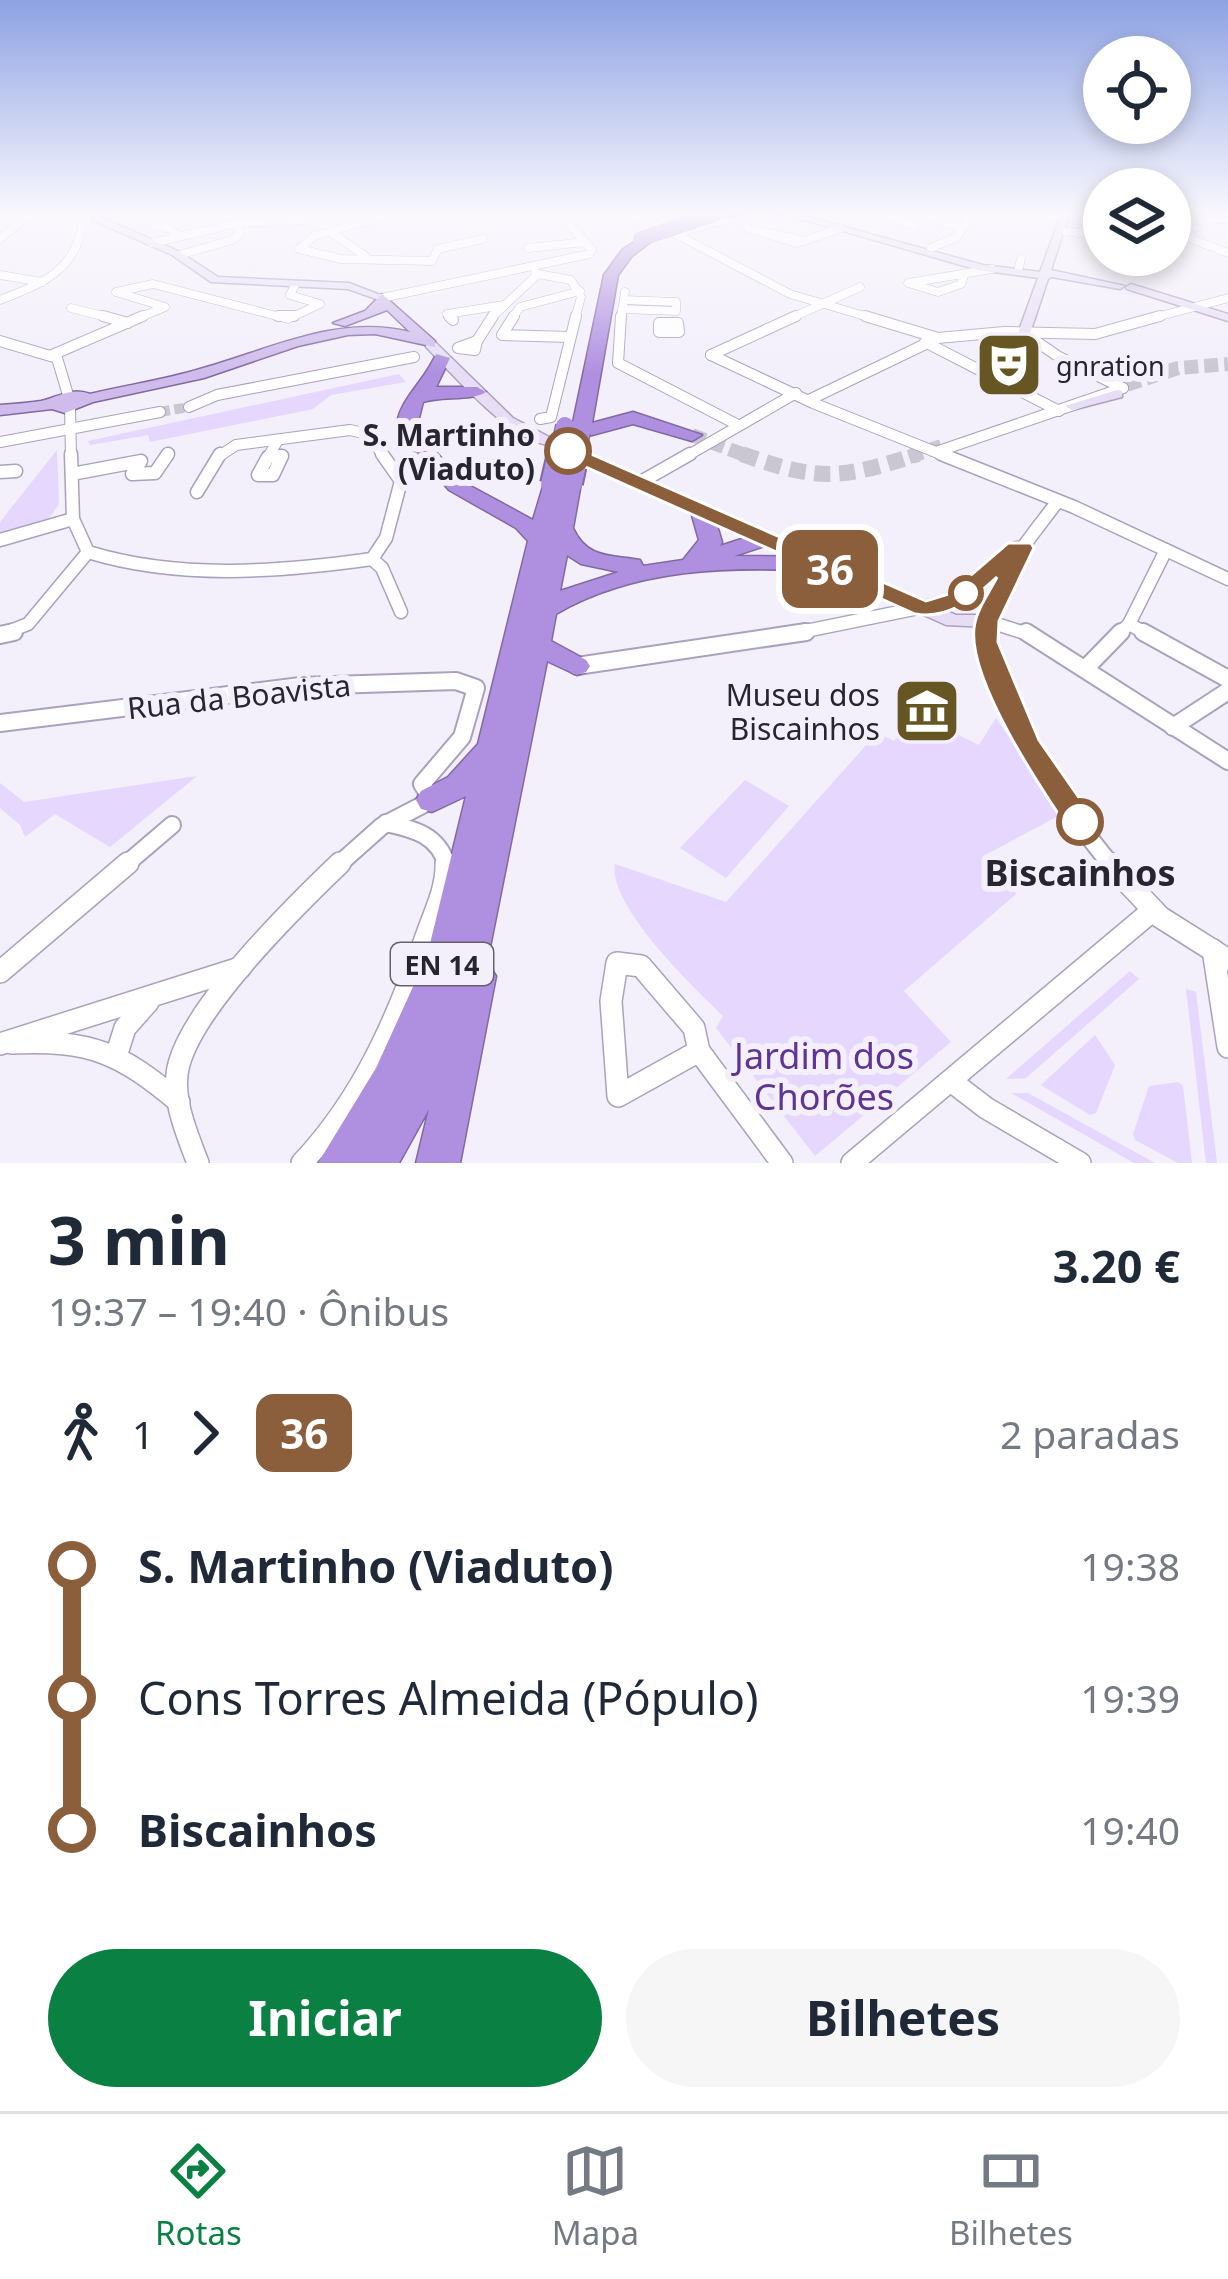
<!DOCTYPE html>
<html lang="pt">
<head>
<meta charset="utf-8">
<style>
	:root { --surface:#fff; --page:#f6f6f7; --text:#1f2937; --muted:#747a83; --line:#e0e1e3; --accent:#0b8043 }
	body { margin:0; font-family:"Noto Sans",sans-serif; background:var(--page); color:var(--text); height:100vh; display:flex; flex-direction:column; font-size:45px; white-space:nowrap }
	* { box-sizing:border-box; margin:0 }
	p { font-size:39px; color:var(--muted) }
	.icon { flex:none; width:66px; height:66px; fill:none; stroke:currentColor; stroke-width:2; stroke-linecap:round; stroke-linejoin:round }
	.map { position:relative; height:1163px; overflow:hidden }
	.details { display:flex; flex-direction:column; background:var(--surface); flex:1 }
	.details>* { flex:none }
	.badge { padding:0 24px; border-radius:18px; font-size:42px; line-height:78px }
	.fabs { position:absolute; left:1083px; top:36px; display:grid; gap:24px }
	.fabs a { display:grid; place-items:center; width:108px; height:108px; border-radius:50%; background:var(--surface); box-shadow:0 6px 18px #0003; font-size:60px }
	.map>.badge { position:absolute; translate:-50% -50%; box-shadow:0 0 0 6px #fff }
	.legs { display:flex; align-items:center; gap:18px; height:132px; padding:0 48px; font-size:39px }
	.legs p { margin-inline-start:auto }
	.overview { display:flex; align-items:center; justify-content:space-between; height:204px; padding:0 48px }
	h1 { font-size:66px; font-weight:700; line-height:90px }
	.action { display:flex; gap:24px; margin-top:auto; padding:24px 48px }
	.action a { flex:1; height:138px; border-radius:72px; background:var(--accent); color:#fff; font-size:48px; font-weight:700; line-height:138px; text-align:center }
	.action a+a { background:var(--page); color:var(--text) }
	ul { padding:0 48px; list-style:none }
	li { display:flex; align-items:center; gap:42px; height:132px; font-size:45px }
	li i { display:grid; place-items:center; width:18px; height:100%; margin:0 15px; background:currentColor }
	li i::after { content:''; width:30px; height:30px; margin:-15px; border:9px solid; border-radius:50%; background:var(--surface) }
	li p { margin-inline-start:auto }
	li:first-child i { background:linear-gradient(#0000 50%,currentColor 0) }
	li:last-child i { background:linear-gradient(currentColor 50%,#0000 0) }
	.dock { display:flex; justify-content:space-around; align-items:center; height:168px; border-top:3px solid var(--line); background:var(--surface); font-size:33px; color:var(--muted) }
	.dock a { display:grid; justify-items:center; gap:6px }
	.dock .on { color:var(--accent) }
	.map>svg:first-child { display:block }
	.green { fill:#e5d7ff }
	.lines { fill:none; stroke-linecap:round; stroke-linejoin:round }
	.street-tunnel { stroke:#cac6d2; stroke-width:10; stroke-dasharray:10 4.5; stroke-linecap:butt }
	.secondary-tunnel-far1 { stroke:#cac6d2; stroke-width:14; stroke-dasharray:14 6; stroke-linecap:butt }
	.secondary-tunnel { stroke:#cac6d2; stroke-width:16; stroke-dasharray:16 9; stroke-linecap:butt }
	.street-far4-casing { stroke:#aba1bd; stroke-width:9 }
	.street-far3-casing { stroke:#aba1bd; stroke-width:12 }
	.street-far2-casing { stroke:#aba1bd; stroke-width:15 }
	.street-far1-casing { stroke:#aba1bd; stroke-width:20 }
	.street-casing { stroke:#aba1bd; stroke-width:24 }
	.secondary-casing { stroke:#aba1bd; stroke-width:3 }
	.primary-casing { stroke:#806aa2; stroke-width:3 }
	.highway-casing { stroke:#806aa2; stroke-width:3 }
	.street-far4 { stroke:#fff; stroke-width:8 }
	.street-far3 { stroke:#fff; stroke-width:10 }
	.street-far2 { stroke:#fff; stroke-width:12 }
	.street-far1 { stroke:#fff; stroke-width:16 }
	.street { stroke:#fff; stroke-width:21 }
	.secondary { fill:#e7def6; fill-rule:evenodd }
	.primary { fill:#cfbcec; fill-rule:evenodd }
	.highway { fill:#af90e0; fill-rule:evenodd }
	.highway-bridge-far2-casing { stroke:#806aa2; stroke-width:15; stroke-linecap:butt }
	.highway-bridge-far1-casing { stroke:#806aa2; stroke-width:20; stroke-linecap:butt }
	.highway-bridge-casing { stroke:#806aa2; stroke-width:26; stroke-linecap:butt }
	.highway-bridge-far2 { stroke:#af90e0; stroke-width:14 }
	.highway-bridge-far1 { stroke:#af90e0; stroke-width:18 }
	.highway-bridge { stroke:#af90e0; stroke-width:22 }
	.line-1 { fill:#8b5e3c; stroke:#fff; stroke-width:3 }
	.stop-1-dot { fill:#fff; stroke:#8b5e3c; stroke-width:6 }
	.labels { text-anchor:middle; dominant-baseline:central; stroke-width:12; stroke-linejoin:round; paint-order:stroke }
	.far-poi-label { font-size:27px; fill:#282430; stroke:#f3effb; text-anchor:start }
	.shield { fill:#f3effb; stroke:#65616d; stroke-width:3 }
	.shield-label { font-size:27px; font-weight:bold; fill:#282430 }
	.stop-label { font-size:30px; font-weight:bold; fill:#282430; stroke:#f3effb; text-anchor:end }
	.poi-label { font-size:30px; fill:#282430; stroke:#f3effb; text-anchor:end }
	.street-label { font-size:30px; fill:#282430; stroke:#f3effb }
	.near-stop-label { font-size:36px; font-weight:bold; fill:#282430; stroke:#f3effb }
	.near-park-label { font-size:36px; fill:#603495; stroke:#f3effb }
</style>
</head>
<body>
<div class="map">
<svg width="1228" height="1163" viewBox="0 0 1228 1163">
	<rect width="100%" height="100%" fill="#f3effb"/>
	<g class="green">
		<polygon points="399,374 406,382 331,395 313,409 150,442 148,435 90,445 88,441"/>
		<polygon points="57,450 59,504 46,523 0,533 0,522"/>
		<path d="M 915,714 L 979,745 L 996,718 L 1062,814 L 987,854 L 1011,871 L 1016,894 L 904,991 L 951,1042 L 815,1156 L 716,1028 L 723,1016 C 693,987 608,906 615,864 L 726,902 L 877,733 L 894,741 Z"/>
		<polygon points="197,776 110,847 55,814 25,837 20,825 0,808 0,783 24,802"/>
		<polygon points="745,780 789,806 726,878 680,848"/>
		<polygon points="1130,971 1139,979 1026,1078 1006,1079"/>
		<polygon points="1186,989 1196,992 1217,1163 1206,1163"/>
		<polygon points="1095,1035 1115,1065 1096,1113 1090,1115 1041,1085"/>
		<polygon points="1178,1082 1183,1086 1192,1163 1178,1163 1135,1140 1133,1134 1149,1086"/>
		<polygon points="1011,1093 1028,1093 1155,1163 1134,1163"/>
	</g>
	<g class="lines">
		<polyline class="street-tunnel" points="160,412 189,407"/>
		<g class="secondary-tunnel-far1">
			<polyline points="1108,391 1178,368 1228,364"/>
			<polyline points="692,435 750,457"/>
			<polyline points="909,457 945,445"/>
		</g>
		<path class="secondary-tunnel" d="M 742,454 C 818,482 843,479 918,454"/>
		<g class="street-far4-casing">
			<g id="street-far4">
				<polyline points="398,212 314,236 299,249 341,259 432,261"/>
				<polyline points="626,212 660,227"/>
				<polyline points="875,212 915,226"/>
				<polyline points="912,212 961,228"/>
				<polyline points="1012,212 1064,218"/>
				<polyline points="1170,221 1228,219"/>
				<polyline points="1180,222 1194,240 1228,253"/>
				<polyline points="154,227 163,225 179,236"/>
				<polygon points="747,228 804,241 797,243"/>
				<polyline points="1062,231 1104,236"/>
				<polyline points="332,233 365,256"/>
				<polyline points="674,233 790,294 875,319"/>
				<polyline points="675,234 724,220"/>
				<polyline points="0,239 32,212"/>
				<polyline points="804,241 841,228"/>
				<polyline points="152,243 238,223"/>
				<polyline points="528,248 586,242"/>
				<polyline points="931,248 957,237 972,212"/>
				<polyline points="179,255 232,240 239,235 238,223 305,220 337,212"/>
				<polyline points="432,261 438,249 483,239"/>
				<polyline points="1019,267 1021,259"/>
				<polyline points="538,274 571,280 581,297 575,319"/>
				<polyline points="0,275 42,282"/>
				<polyline points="964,276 961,284 938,292 908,283 992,269"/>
				<polyline points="382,298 589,254 592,250 558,212"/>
				<path d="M 0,300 C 39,285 74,272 82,227"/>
				<polyline points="71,308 114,319"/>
				<polyline points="622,309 676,311 676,302 624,300"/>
				<polyline points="136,319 165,307 116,292 153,284 288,319 320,304 290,295 295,285"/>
				<polyline points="452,319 447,314 504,305"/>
				<polyline points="490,319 538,274 535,272"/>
				<polyline points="512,319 520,307 580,291"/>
				<polyline points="621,319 625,292"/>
				<polyline points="789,319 860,287"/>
				<polyline points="1149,319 1228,298"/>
			</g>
		</g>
		<g class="street-far3-casing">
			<g id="street-far3">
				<polyline points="103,316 128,323"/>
				<polyline points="278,316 294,316"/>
				<polyline points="449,316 453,320"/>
				<polyline points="514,316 502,335 570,337"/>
				<polyline points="621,316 618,363 736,424"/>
				<polyline points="865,316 938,338"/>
				<polygon points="659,323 678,323 679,332 659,332"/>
				<polyline points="1024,333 1059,357 1123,388"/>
				<polyline points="0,341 57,358 68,395"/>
				<polyline points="477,341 493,316"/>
				<polygon points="477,341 475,350 458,348"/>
				<polyline points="925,342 1059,411"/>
				<polyline points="52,355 143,316"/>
				<polyline points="711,355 813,403 948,457"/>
				<polyline points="711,355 796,316"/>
				<polyline points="809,400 938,338 1004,332 1095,334 1160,316"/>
				<polyline points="189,407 217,395 414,357"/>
				<polyline points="70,408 71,457"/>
				<polyline points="540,419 551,417 576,316"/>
				<polyline points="0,442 160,412"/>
				<polyline points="936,452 1123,388"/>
				<polyline points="218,457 236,445 350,430 368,434 384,457"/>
				<polyline points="268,457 278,440"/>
				<polyline points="271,457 282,457"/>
				<polyline points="685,457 796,393"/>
			</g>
		</g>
		<g class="street-far2-casing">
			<g id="street-far2">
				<path d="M 71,454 L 73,519 L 88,552 C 179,580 279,572 372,559 L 386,538 L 401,481 L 382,454"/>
				<polyline points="941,454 1074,507 1228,579"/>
				<polygon points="282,456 273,475 258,475 268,457"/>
				<polyline points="0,472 16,471"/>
				<polyline points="72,474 141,461 132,474 155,473 168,454"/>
				<polyline points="639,483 690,454"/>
				<polyline points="197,492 220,454"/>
				<polyline points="0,540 73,519"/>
				<polyline points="372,559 382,568 401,612"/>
				<polyline points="987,621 1031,635"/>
				<polyline points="1129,624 1149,635"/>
				<polyline points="0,635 28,624 88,552"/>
				<polyline points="786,635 958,600 1016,548 1023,548"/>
				<path d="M 987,635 C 986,586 1030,539 1057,502"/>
				<polyline points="1118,635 1129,624 1166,550"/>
			</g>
		</g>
		<g class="street-far1-casing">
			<g id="street-far1">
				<path d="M 986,632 C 996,717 1059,801 1112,866"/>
				<polyline points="1026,632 1228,761"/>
				<polyline points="1143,632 1228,679"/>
				<polyline points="0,635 14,632"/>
				<polyline points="577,666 806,632"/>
				<polyline points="1085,669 1121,632"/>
				<polyline points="0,723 301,686 456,681 476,688 462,737 422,784 432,800 382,826 337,866"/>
				<polyline points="1173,727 1228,691"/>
				<path d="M 386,823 C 414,829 439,835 447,866"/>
				<polyline points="124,866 172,825"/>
			</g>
		</g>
		<g class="street-casing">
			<g id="street">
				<polyline points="1109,863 1160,917 1228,960"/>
				<polyline points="1213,950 1228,1047"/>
				<polygon points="617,963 641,966 694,1028 699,1051 618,1096 611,1001"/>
				<polyline points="0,972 128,863"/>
				<path d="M 12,1043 C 91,1040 119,1052 179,1102"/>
				<polyline points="0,1044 240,968"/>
				<polyline points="699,1051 782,1163"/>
				<polyline points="117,1053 125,1028 148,1002"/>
				<polyline points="951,1081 986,1108 1080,1163"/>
				<path d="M 198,1163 C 187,1134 170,1096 179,1064 C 195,1005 294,907 340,863"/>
				<path d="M 302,1163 C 364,1097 397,1019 427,934 C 435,911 447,888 446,863"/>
				<polyline points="852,1163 1152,911"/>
			</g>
		</g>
		<g class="secondary-casing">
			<g id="secondary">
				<polygon points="97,212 106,212 101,217 178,251 218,277 349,283 388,298 382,301 348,289 211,282 172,255 92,220"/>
				<polygon points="777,212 790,212 983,265 1040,272 1062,212 1070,212 1051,270 1125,286 1120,289 1052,277 1048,279 1030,333 1024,337 1018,333 1038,278 978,270"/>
				<polygon points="1131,284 1228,314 1228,321 1127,289 1126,287"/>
				<path d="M 426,341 L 434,341 L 513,418 L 553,439 L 553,445 C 513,446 454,375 426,347 Z"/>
				<polygon points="1117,390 1122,391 1122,397 1072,410 1065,406"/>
				<polygon points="585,455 956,615 987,615 996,621 987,627 946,625 580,462 580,456"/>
			</g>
		</g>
		<g class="primary-casing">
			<path id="primary" d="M 382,294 L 435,341 L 435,347 L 375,334 L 348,335 L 298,346 L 204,378 L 93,402 L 65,413 L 52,409 L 0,415 L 0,405 C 14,404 28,403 41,401 C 59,397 71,387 90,394 C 127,385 164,380 200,369 C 269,350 337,314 410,332 L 387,310 L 345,326 L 333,323 L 365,311 Z"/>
		</g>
		<g class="highway-casing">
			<g id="highway">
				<polygon points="717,212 748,212 721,219"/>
				<polygon points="774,212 787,212 781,216"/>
				<polygon points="642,237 653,240 632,256 618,275 592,423 633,412 702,435 692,441 633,424 581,438 574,436 571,432 604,275 622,250"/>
				<path d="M 436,354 L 450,358 L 436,387 L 477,387 L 486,392 C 473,401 442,396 423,402 L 416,430 L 463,482 L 533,520 L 545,480 L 561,482 L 571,477 L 578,479 L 581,483 L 573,528 C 587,559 611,555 640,560 L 643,566 L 683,560 L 699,540 L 691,512 L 702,505 L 713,512 L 722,542 L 720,546 L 763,532 L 774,539 L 771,544 L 734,556 L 819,557 L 831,564 L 819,571 C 730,566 635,568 556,614 L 551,641 L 586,660 L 590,666 L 586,672 L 577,675 L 547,661 L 487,962 L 496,976 L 460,1163 L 416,1163 L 429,1109 L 399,1163 L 318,1163 L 376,1068 L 427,956 L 466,796 L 432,812 L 421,809 L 416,800 L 421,791 L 448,777 L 478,744 L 528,541 L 516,528 L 449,490 L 396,431 C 397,400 425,382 436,354 ZM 567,555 L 581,564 L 619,572 L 560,591 Z"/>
			</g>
		</g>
		<use href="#street-far4" class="street-far4"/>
		<use href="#street-far3" class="street-far3"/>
		<use href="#street-far2" class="street-far2"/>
		<use href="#street-far1" class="street-far1"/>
		<use href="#street" class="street"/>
		<use href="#secondary" class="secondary"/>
		<use href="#primary" class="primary"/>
		<use href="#highway" class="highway"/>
		<g class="highway-bridge-far2-casing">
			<polyline id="highway-bridge-far2" points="640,239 715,214"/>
		</g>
		<g class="highway-bridge-far1-casing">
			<g id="highway-bridge-far1">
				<polyline points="558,457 565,426"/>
				<polyline points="576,457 581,432"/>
			</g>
		</g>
		<g class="highway-bridge-casing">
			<g id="highway-bridge">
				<polyline points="571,483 577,454"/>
				<polyline points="552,484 559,454"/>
			</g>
		</g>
		<use href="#highway-bridge-far2" class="highway-bridge-far2"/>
		<use href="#highway-bridge-far1" class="highway-bridge-far1"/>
		<use href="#highway-bridge" class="highway-bridge"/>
	</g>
	<linearGradient id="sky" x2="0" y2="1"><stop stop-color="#8ea2e2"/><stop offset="0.57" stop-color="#faf8fd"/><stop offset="1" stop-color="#faf8fd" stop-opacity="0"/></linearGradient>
	<rect width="1228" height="374" fill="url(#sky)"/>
	<path class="line-1" d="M 561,447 L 575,447 L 926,601 L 949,594 L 1008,543 L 1031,543 L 1034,548 L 999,621 L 998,642 L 1039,740 L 1096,822 L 1091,830 L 1080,834 L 1069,830 C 1040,787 968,680 974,628 C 976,610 989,593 997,577 C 974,598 949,620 915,614 L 561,456 Z"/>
	<defs>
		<g id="theatre-square" transform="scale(3.45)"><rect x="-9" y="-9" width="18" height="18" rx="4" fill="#665623" stroke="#f3effb"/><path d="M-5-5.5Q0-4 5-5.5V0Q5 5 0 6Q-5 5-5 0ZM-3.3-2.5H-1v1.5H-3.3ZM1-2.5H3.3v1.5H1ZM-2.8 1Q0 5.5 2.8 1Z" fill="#fff"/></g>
		<g id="museum-square" transform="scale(3.45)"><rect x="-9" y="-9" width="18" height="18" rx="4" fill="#665623" stroke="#f3effb"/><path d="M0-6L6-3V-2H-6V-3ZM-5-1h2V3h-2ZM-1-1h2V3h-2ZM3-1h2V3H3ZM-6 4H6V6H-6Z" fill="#fff"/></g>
	</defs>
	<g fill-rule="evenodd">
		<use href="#theatre-square" x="1009" y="365"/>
		<use href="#museum-square" x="927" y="711"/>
	</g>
	<g class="stop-1-dot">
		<circle cx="568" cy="451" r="21"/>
		<circle cx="966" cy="593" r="15"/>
		<circle cx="1080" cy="822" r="21"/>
	</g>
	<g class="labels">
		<g class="far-poi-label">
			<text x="1056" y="365">gnration</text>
		</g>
		<rect class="shield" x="391" y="943" width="102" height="42" rx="9"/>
		<g class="shield-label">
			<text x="442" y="964">EN 14</text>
		</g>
		<g class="stop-label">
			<text x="535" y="434">S. Martinho<tspan x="535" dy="34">(Viaduto)</tspan></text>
		</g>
		<g class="poi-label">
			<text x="880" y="694">Museu dos<tspan x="880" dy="34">Biscainhos</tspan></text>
		</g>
		<g class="street-label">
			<text transform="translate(239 696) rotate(-6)">Rua da Boavista</text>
		</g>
		<g class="near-stop-label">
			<text x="1080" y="872">Biscainhos</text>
		</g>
		<g class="near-park-label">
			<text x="824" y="1055">Jardim dos<tspan x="824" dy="41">Chorões</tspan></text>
		</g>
	</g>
</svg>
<div class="fabs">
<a><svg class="icon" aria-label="locate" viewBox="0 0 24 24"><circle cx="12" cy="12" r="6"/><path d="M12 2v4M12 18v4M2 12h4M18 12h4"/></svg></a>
<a><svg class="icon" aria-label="layers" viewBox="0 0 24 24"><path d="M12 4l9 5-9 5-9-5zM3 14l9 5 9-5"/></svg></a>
</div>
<b class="badge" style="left:830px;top:569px;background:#8b5e3c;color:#fff">36</b>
</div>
<section class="details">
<div class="overview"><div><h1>3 min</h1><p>19:37 – 19:40 · Ônibus</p></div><b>3.20 €</b></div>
<div class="legs"><svg class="icon" aria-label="walk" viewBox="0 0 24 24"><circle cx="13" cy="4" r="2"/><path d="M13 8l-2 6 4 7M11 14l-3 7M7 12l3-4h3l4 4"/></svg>1<svg class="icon" aria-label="forward" viewBox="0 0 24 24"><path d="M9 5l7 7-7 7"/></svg><b class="badge" style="background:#8b5e3c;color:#fff">36</b><p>2 paradas</p></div>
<ul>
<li><i style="color:#8b5e3c"></i><b>S. Martinho (Viaduto)</b><p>19:38</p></li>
<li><i style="color:#8b5e3c"></i><span>Cons Torres Almeida (Pópulo)</span><p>19:39</p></li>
<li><i style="color:#8b5e3c"></i><b>Biscainhos</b><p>19:40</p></li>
</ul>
<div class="action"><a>Iniciar</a><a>Bilhetes</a></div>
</section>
<nav class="dock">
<a class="on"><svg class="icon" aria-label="directions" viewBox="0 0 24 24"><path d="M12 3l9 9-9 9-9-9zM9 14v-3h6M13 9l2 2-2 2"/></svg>Rotas</a>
<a><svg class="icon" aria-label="map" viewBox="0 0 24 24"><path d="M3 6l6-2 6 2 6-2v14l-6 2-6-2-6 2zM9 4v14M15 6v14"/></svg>Mapa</a>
<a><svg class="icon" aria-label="tickets" viewBox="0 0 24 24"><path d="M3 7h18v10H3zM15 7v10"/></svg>Bilhetes</a>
</nav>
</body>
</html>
